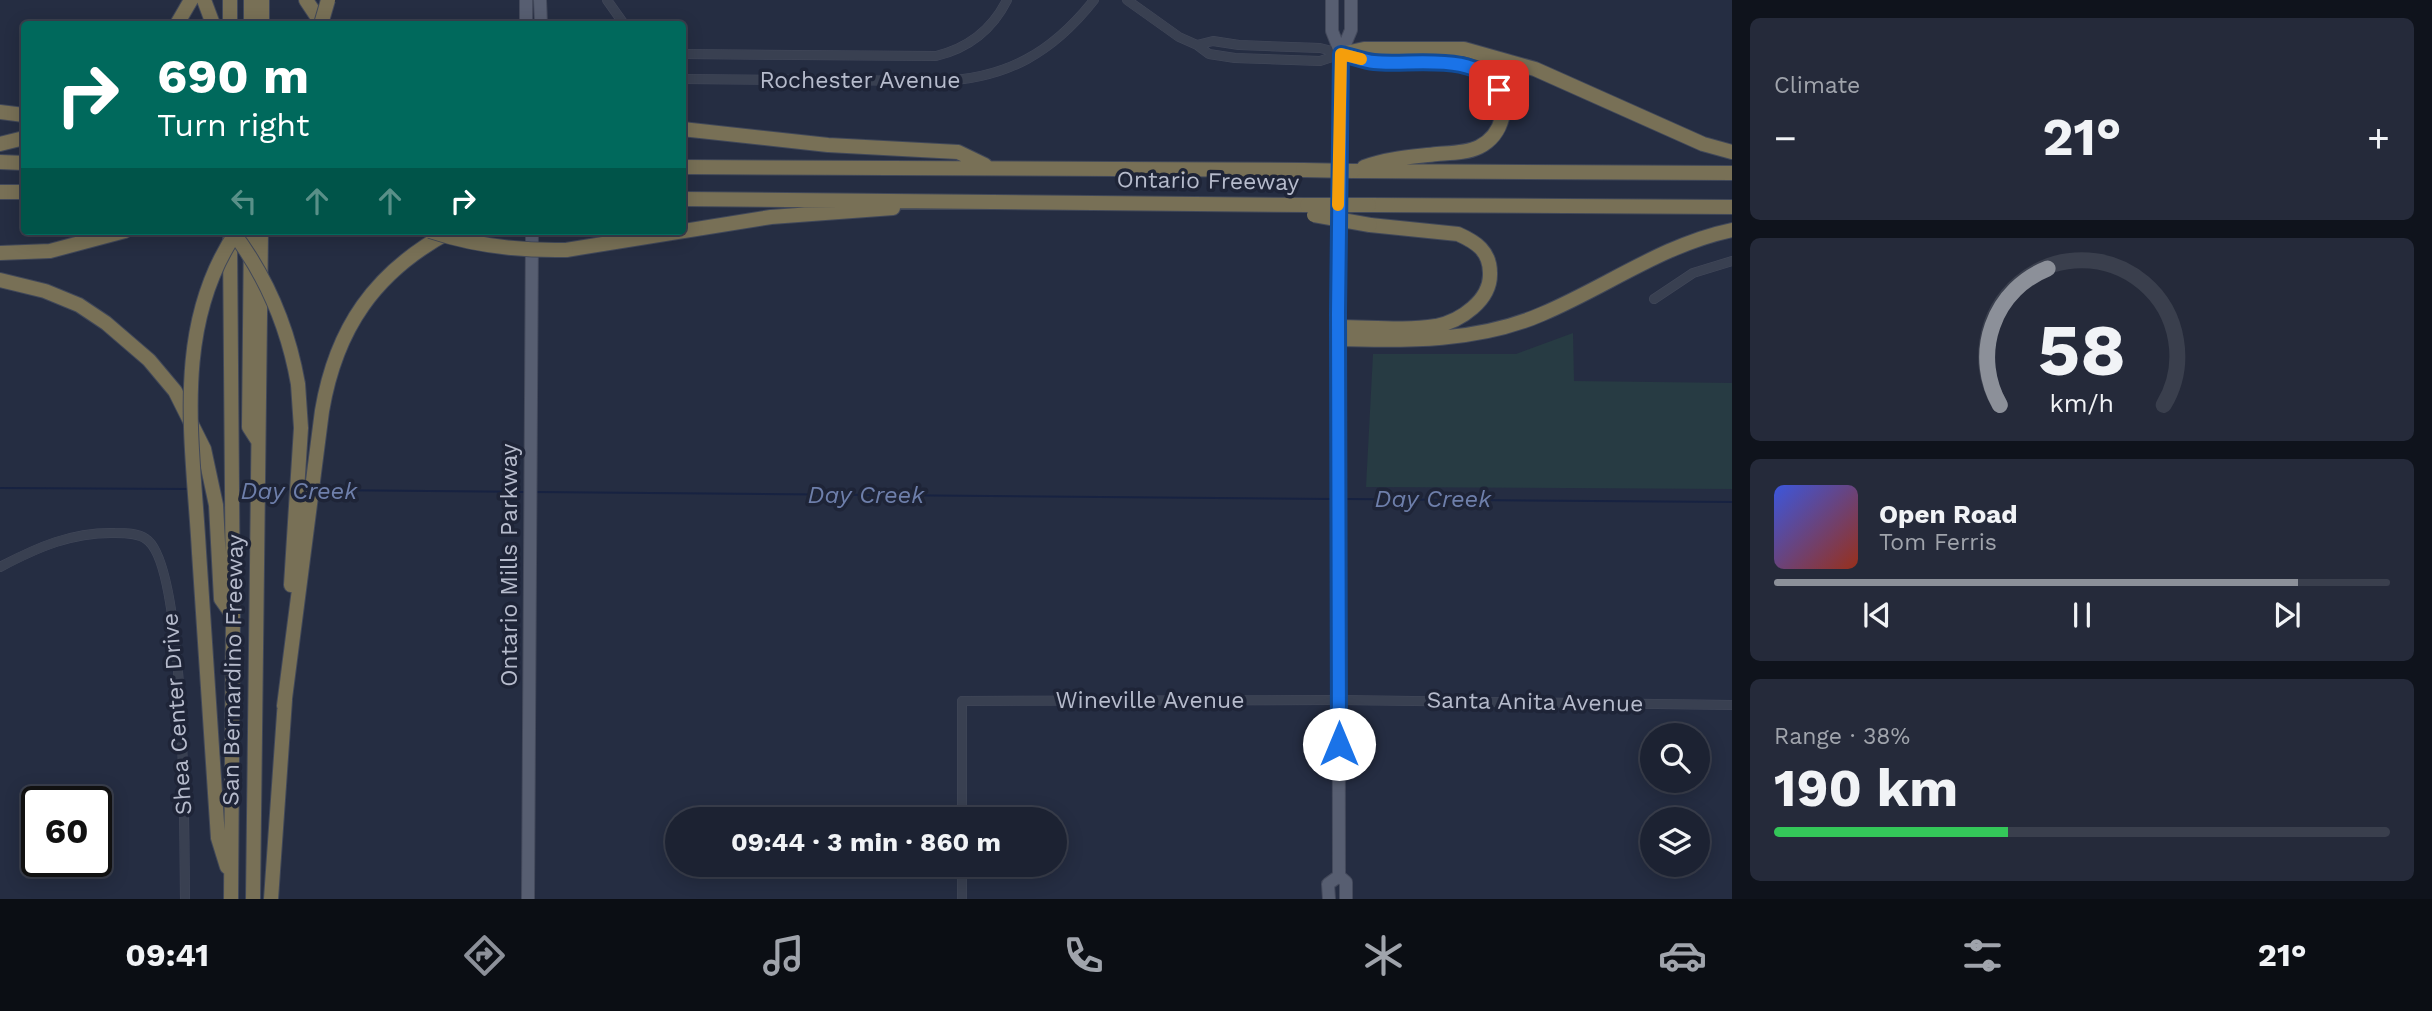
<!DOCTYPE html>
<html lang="en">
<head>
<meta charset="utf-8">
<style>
	:root { --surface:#1c2232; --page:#252a3a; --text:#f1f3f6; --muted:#a0a4ac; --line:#3a3f4d; --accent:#8c9099 }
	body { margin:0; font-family:"Work Sans",sans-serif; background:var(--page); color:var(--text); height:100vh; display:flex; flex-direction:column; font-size:26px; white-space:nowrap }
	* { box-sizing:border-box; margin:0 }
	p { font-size:23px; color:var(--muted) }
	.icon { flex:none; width:38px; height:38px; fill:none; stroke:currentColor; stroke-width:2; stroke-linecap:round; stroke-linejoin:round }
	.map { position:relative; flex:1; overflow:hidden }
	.drawer { display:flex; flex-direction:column; gap:18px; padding:18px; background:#0f131c; width:700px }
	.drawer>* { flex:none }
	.banner { position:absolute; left:21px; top:21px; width:665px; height:214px; border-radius:7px; box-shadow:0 4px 18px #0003,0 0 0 2px var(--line); background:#00695c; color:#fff; overflow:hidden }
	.buttons { position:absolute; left:1640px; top:723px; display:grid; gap:14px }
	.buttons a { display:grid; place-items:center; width:70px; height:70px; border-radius:50%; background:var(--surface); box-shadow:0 4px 18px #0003,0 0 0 2px var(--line); font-size:35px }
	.speed { position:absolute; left:21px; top:786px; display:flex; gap:14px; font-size:35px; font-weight:700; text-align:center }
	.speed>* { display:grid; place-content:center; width:91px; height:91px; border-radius:50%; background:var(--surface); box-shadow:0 4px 18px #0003,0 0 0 2px var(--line); line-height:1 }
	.speed .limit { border:4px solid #111; border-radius:10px; background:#fff; color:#111 }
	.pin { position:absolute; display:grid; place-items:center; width:60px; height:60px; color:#fff; margin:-30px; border-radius:14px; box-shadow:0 4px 10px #0006 }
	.me { position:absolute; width:77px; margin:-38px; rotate:0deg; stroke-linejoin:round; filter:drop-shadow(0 0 5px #0008) }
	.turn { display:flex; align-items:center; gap:24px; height:147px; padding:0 21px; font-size:32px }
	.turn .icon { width:91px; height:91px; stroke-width:2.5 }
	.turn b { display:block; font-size:49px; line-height:60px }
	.lanes { display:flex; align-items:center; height:66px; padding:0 21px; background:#0003; justify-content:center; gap:35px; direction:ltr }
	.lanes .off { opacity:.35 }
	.big { font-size:52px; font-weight:700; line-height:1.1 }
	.drawer .tile { flex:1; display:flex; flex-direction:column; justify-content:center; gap:10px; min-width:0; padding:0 24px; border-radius:10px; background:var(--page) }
	.drawer .dial { align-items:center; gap:0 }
	.dial svg { height:182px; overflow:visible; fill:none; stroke:var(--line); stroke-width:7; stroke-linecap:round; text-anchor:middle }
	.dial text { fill:var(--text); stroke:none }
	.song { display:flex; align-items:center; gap:21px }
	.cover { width:84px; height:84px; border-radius:10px; background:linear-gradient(135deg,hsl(230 70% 55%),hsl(10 70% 35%)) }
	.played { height:7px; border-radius:4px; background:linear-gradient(90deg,var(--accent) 85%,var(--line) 85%) }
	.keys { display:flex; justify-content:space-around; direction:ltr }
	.heat { display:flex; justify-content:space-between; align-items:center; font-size:38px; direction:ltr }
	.charge { height:10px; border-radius:5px; background:linear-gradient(90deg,#34c759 38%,var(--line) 0) }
	.trip { position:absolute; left:665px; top:807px; width:402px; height:70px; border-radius:35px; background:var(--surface); box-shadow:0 4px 18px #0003,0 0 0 2px var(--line); font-weight:700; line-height:70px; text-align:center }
	.menu { display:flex; height:112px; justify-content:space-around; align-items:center; background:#0b0e14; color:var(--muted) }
	.menu .icon { width:49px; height:49px }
	.menu .selected { color:var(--accent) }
	.menu b { font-size:32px; color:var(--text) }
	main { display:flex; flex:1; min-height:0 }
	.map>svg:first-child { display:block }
</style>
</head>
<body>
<main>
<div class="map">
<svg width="1732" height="899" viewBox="0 0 1732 899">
	<rect width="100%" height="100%" fill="#252d42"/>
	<path fill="#273b43" d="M1573,333L1574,381L1732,383V489L1366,487L1373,354H1516Z"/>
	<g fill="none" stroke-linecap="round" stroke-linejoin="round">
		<path stroke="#172241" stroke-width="2" d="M0,488L188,489
			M239,489H251
			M263,489H293
			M319,490L523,492
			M536,492L1332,499
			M1345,499L1732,502"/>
		<g stroke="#43495b" stroke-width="10">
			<path id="minor" d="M607,0L624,24
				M1127,0L1179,37L1197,45L1209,54L1235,58L1320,61L1341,54
				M1197,45L1213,41L1239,45L1320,48L1340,53
				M682,54L936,56C969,48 992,30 1007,0
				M682,79L939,81C1007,79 1053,52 1094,0
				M1654,299L1693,273L1732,261
				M0,567C38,547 72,532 115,533C125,533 138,533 146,539C187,565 184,844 185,899
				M962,819V701L1339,700L1732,705
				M962,864V899"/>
		</g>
		<g stroke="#43495b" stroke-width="14">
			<path id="major" d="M526,0V24
				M540,0L541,24
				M1332,0V31L1341,54
				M528,899L532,231
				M1329,899L1328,884L1339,876
				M1346,899V882L1339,876L1338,327L1341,54L1351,30V0"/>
		</g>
		<g stroke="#414859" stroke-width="16">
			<path id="highway" d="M204,0L213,24
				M230,0V24
				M262,0V24
				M306,0L322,24
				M177,24L191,0
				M251,24V0
				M1341,54L1364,49H1464L1535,69L1703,144L1732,152
				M1346,55C1356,57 1366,61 1377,62C1411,63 1483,53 1500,92C1503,100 1504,110 1502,118C1499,130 1491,141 1479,147C1467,153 1451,153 1437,154C1412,157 1388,158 1364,167
				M0,112L24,115
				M682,129L828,145L958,152L985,165
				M0,144L24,138
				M0,162L24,163
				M682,167L1303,170
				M1353,171L1732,173
				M0,192H24
				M682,199L1307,205
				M1369,205L1732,207
				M251,231L249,427L258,441
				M230,239L233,616L231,899
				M566,250L771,217L893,208
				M0,253L50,251L125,231
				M0,280L45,291L79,305L106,323L149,360L175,391L204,449L216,505L221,599L233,616
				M1338,327C1370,327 1404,331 1436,326C1461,321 1491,300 1490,273C1490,251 1476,242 1458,234L1370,225
				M1338,339C1407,341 1478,342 1542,314C1606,287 1664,244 1732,230
				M199,552L218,838L227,867
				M291,585L301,428L298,384
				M284,706L322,411C336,328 375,272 449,232
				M253,899L261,231
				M271,899L285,700"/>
		</g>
		<use href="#minor" stroke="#394051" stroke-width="9"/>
		<use href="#major" stroke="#575e71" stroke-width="12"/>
		<use href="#highway" stroke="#787056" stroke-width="14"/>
		<g stroke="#414859" stroke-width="16" stroke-linecap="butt">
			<path id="highway-bridge" d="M321,24L328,0
				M1303,170L1353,171
				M1307,205H1369
				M1314,215L1370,225
				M232,231C267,277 288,327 298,384
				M430,231C475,246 519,251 566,250
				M199,552C193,442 171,327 237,231"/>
		</g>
		<use href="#highway-bridge" stroke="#787056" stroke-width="14"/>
	</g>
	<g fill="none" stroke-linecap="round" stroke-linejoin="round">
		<g stroke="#114b97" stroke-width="18">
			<path id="route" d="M1339,744L1338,314L1341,54C1352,56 1363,61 1374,62C1412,66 1476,50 1499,90"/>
		</g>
		<use href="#route" stroke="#1a73e8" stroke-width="12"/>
		<path stroke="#f59e0b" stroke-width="12" d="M1338,205L1341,54L1361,59"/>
	</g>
	<g text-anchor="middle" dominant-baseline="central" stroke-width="7" stroke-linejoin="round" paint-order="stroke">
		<g font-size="23" fill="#b6bbcc" stroke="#1e2437">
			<text x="860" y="80">Rochester Avenue</text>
			<text transform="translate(1208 181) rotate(1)">Ontario Freeway</text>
			<text transform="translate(509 565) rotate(-90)">Ontario Mills Parkway</text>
			<text transform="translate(233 670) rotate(-89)">San Bernardino Freeway</text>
			<text x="1150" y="700">Wineville Avenue</text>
			<text transform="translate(1535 702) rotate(1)">Santa Anita Avenue</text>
			<text transform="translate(177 714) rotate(-94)">Shea Center Drive</text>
		</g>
		<g font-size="24" font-style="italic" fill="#6e7fab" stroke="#1e2437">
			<text x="299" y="491">Day Creek</text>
			<text x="866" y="495">Day Creek</text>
			<text x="1433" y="499">Day Creek</text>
		</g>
	</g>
</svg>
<div class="buttons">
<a><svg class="icon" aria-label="search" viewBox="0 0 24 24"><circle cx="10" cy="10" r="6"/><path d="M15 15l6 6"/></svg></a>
<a><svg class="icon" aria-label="layers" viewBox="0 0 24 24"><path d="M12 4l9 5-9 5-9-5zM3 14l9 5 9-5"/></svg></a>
</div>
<div class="speed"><div class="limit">60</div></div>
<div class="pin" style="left:1499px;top:90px;background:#d93025"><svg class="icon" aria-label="arrive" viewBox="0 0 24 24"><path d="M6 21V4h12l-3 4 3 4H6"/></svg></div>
<svg class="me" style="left:1339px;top:744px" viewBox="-20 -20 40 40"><circle r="19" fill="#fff"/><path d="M0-13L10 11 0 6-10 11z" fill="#1a73e8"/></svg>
<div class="trip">09:44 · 3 min · 860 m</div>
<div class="banner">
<div class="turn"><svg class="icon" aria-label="right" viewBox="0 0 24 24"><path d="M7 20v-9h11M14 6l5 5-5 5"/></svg><div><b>690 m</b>Turn right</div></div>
<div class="lanes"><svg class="icon off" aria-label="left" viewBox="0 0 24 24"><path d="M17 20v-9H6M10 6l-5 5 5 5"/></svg><svg class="icon off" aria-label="ahead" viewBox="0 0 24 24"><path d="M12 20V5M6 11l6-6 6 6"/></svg><svg class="icon off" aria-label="ahead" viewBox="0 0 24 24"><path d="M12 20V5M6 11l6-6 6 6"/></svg><svg class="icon" aria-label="right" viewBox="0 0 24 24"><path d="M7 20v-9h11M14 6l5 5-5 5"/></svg></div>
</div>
</div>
<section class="drawer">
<div class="tile"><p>Climate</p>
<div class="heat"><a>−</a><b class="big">21°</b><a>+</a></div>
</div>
<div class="tile dial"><svg viewBox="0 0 100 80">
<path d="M14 69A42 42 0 1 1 86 69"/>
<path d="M14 69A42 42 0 0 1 35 9" stroke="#8c9099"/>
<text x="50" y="56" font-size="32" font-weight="700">58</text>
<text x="50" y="72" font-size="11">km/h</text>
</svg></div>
<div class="tile">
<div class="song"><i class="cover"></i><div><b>Open Road</b><p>Tom Ferris</p></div></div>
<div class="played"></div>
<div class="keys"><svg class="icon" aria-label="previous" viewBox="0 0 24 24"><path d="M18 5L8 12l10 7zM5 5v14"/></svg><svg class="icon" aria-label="pause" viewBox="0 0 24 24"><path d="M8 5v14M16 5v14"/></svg><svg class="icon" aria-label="next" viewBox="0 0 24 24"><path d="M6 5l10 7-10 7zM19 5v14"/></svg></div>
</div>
<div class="tile"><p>Range · 38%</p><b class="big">190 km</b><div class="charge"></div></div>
</section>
</main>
<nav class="menu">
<b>09:41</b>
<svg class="icon selected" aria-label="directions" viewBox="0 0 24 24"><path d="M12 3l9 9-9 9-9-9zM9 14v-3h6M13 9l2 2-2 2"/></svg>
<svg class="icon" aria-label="music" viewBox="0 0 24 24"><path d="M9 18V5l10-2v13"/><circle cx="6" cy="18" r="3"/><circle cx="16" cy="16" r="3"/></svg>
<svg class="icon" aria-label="phone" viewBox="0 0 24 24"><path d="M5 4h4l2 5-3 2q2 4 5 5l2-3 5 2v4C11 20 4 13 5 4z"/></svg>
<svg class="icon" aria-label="climate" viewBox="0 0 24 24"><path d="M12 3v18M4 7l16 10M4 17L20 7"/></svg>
<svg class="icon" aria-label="car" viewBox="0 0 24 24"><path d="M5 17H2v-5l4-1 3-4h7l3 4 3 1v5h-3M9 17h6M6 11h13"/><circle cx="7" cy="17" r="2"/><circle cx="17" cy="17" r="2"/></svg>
<svg class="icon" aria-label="filters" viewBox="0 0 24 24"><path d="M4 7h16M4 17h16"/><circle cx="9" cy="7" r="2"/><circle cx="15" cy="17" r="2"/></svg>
<b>21°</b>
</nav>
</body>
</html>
